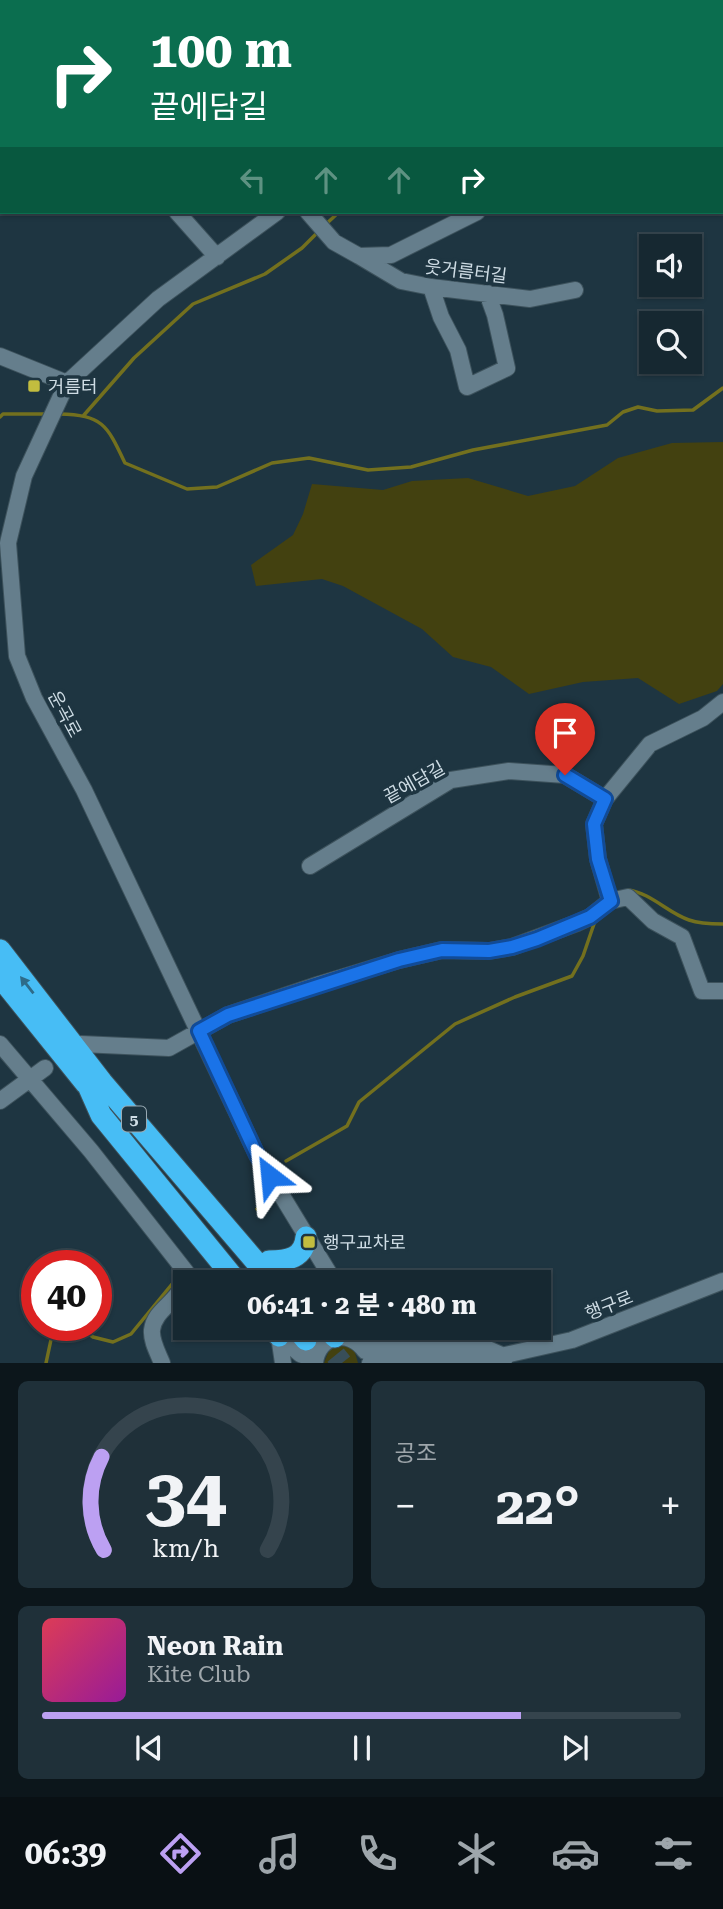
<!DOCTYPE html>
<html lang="ko">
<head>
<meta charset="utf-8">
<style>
	:root { --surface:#162831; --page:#1f3039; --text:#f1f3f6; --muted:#9ea6ab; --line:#35444d; --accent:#bca0f2 }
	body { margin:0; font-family:"Roboto Serif","Noto Sans KR",serif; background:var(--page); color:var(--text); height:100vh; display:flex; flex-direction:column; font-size:26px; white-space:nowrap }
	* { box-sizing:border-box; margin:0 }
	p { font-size:23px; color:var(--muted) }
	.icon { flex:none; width:38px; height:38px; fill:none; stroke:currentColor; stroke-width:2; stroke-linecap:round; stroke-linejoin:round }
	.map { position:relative; height:1363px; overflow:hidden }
	.sheet { display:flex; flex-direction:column; gap:18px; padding:18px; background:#0c161b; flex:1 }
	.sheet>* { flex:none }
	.banner { position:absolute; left:0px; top:0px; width:724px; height:214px; box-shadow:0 2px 5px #0004,0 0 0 2px var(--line); background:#0b6e4f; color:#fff; overflow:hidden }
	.fabs { position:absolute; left:639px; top:234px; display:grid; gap:14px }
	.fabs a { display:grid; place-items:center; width:63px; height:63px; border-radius:0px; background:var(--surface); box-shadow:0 2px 5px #0004,0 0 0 2px var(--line); font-size:35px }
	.speed { position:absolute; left:21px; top:1250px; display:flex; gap:14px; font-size:35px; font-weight:700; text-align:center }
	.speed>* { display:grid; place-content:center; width:91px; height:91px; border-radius:50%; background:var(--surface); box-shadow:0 2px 5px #0004,0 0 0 2px var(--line); line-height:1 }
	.speed .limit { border:10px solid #d22; background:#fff; color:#111 }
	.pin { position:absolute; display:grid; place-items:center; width:60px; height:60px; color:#fff; margin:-72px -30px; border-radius:50% 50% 50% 0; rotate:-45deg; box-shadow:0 0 7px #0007 }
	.pin .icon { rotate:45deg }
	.me { position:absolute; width:77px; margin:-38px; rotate:331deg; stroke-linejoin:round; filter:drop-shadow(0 0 5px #0008) }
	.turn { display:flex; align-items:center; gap:24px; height:147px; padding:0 35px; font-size:32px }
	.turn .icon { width:91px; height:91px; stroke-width:2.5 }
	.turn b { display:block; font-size:49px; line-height:60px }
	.lanes { display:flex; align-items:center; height:66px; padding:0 35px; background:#0003; justify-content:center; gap:35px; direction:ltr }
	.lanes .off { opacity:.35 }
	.big { font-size:52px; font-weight:700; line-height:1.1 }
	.sheet .card { flex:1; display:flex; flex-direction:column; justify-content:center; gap:10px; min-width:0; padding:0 24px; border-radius:10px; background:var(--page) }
	.sheet .dial { align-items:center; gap:0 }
	.dial svg { height:182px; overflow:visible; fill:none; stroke:var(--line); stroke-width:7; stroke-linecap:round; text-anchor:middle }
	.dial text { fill:var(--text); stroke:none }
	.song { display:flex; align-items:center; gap:21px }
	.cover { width:84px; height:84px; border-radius:10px; background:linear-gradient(135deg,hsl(350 70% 55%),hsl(300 70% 35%)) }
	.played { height:7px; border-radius:4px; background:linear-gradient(90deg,var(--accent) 75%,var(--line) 75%) }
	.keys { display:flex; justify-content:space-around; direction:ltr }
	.heat { display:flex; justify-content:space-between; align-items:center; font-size:38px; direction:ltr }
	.sheet .tiles { flex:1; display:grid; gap:18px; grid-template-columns:1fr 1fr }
	.card:last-child { grid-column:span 2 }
	.trip { position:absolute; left:173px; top:1270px; width:378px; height:70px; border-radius:0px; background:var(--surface); box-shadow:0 2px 5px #0004,0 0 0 2px var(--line); font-weight:700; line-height:70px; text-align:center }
	.tabs { display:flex; height:112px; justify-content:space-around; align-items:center; background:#091014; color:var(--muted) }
	.tabs .icon { width:49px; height:49px }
	.tabs .active { color:var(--accent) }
	.tabs b { font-size:32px; color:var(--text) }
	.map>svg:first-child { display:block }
</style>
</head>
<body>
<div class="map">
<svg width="723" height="1363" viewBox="0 0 723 1363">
	<rect width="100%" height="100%" fill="#1e3541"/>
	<path fill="#434110" d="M723,442V684L717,691L679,704L638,678L583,682L529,694L491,667L453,657L422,629L343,586L322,579L256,586L251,565L293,535L303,514L312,484L383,490L412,481L468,478L528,496L575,486L618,458L672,443Z
		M345,1345L354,1349L358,1363H324L330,1348Z"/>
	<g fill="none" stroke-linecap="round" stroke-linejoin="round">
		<path stroke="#73701e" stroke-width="3.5" d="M324,226L339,212
			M59,414C103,415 107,425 125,463L187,489L217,487L272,463L309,458L368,470L411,467L473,450L607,425L623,412L638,407L657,411L693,410L723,388
			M84,415L134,358L193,304L265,274L302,248L319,231
			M0,417L3,414H48
			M628,890C651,893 668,913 689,920C700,924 712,924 723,924
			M286,1161L347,1126L359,1102L455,1024L515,997L572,976L583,956L595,921
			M257,1209L271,1200
			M77,1325L93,1337L113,1342L131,1334L177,1278
			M46,1363L52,1335L59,1325"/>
		<path stroke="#384e59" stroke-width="21" stroke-dasharray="21 10" stroke-linecap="butt" d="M316,1331L342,1363"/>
		<g stroke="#3d525c" stroke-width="18">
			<path id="minor" d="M92,2L93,0
				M428,2L429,0
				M177,212L217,257
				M277,212L158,299L67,383L24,476L8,543L17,656L34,698L84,790L257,1155L335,1283
				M308,212L334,242L359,256L391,255L477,212
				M359,256L401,281L431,287L530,299L575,290
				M431,287L441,317L458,350L467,387L507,368L495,315L487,293
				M0,356L67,383
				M310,866L451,780L509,771L565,775L605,799
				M610,901L598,859L594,824L605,799L650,744L703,718L723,702
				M0,1044L91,1151L186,1272C184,1302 155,1306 152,1330C151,1341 158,1353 162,1363
				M81,1044L169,1048L228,1015L317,985L399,960L442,950L489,951L512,947L577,923L590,917L610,901L628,897L653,921L682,937L702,991H723
				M0,1101L45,1068
				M390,1328L425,1344
				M279,1336L300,1354L315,1360
				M279,1336L283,1363
				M360,1344L372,1347L488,1349L506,1357
				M315,1363C318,1335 349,1328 365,1351
				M370,1363L381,1358L490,1362L505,1355L572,1340L723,1281"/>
		</g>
		<g stroke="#3d525c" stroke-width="23">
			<path id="highway" d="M0,950L102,1082L274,1283
				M0,977L86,1084
				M89,1088L101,1115L238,1283
				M269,1261C288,1261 304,1258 306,1237
				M273,1328L279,1336
				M296,1328L306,1340
				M327,1328L335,1337"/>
		</g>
		<use href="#minor" stroke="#657e8c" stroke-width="16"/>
		<use href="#highway" stroke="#47bdf5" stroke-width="21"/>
	</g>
	<defs><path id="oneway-solid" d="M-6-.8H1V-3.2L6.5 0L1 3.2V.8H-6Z" transform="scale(1.75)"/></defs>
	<use fill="#2e6b89" href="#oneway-solid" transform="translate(27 985) rotate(-128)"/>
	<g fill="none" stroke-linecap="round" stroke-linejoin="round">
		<g stroke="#114b97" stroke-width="18">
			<path id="route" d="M270,1176L257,1155L199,1031L228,1015L399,960L442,950L489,951L512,947L537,939L590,917L611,901L598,859L594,824L605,799L565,775"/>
		</g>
		<use href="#route" stroke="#1a73e8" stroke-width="12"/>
	</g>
	<g fill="#c2bd3f" stroke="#1e3541" stroke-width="2.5">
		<rect x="27" y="379" width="14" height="14" rx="3.5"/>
		<rect x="302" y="1235" width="14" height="14" rx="3.5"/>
	</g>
	<g text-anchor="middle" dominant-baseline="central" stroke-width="7" stroke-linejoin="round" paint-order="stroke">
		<rect fill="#1e3541" stroke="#99aab3" stroke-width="2" x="122" y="1106.5" width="24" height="25" rx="5"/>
		<g font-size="16" font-weight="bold" fill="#cedce4">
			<text x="134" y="1119">5</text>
		</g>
		<g font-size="18" fill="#cedce4" stroke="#1e3541">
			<text transform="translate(466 271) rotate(7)">웃거름터길</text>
			<text transform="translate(65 714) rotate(62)">운곡로</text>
			<text transform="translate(414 782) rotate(-29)">끝에담길</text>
			<text transform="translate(609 1305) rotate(-22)">행구로</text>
		</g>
		<g font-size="18" fill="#cedce4" stroke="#1e3541" text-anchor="start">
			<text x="48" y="386">거름터</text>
			<text x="323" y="1242">행구교차로</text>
		</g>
	</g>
</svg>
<div class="fabs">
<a><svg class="icon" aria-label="sound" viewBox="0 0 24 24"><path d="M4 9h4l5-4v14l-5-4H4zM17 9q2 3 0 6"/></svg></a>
<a><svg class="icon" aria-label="search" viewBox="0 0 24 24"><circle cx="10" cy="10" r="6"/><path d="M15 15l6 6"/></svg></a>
</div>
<div class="speed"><div class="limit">40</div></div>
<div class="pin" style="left:565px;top:775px;background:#d93025"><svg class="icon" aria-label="arrive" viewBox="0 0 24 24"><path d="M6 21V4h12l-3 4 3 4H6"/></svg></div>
<svg class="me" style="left:270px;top:1176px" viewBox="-20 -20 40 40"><path d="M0-17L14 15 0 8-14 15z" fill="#1a73e8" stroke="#fff" stroke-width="4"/></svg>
<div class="trip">06:41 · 2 분 · 480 m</div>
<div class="banner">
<div class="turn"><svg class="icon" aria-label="right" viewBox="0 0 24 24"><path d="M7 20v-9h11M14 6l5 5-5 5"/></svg><div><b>100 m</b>끝에담길</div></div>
<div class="lanes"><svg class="icon off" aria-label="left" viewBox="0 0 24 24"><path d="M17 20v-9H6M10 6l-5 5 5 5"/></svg><svg class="icon off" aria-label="ahead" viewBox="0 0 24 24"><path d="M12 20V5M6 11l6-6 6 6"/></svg><svg class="icon off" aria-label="ahead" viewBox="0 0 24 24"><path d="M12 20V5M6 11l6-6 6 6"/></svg><svg class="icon" aria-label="right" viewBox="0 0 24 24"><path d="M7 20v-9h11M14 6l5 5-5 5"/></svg></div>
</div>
</div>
<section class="sheet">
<div class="tiles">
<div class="card dial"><svg viewBox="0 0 100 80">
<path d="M14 69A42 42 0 1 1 86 69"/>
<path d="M14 69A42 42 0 0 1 13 28" stroke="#bca0f2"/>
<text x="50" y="56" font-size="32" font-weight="700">34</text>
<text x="50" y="72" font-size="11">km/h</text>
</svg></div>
<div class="card"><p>공조</p>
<div class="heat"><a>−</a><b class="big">22°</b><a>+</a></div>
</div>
<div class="card">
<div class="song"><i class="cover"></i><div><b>Neon Rain</b><p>Kite Club</p></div></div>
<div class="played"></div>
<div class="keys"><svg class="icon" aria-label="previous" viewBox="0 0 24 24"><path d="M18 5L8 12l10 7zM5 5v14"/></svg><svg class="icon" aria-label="pause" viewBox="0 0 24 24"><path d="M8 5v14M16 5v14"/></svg><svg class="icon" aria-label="next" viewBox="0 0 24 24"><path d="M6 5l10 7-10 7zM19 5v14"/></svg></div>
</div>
</div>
</section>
<nav class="tabs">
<b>06:39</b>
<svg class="icon active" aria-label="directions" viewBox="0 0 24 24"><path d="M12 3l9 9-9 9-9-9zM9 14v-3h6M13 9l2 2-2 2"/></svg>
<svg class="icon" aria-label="music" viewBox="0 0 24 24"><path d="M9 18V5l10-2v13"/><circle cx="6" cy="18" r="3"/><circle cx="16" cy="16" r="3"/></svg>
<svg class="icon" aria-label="phone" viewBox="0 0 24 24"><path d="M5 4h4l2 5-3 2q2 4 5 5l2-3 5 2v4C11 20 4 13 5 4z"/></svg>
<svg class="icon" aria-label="climate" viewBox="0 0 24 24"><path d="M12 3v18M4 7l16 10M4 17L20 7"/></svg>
<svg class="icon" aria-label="car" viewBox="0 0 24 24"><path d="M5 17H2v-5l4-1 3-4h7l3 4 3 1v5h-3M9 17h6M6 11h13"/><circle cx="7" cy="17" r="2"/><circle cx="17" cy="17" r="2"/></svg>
<svg class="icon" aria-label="filters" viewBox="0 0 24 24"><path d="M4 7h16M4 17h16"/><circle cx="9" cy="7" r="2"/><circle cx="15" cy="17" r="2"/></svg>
</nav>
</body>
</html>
